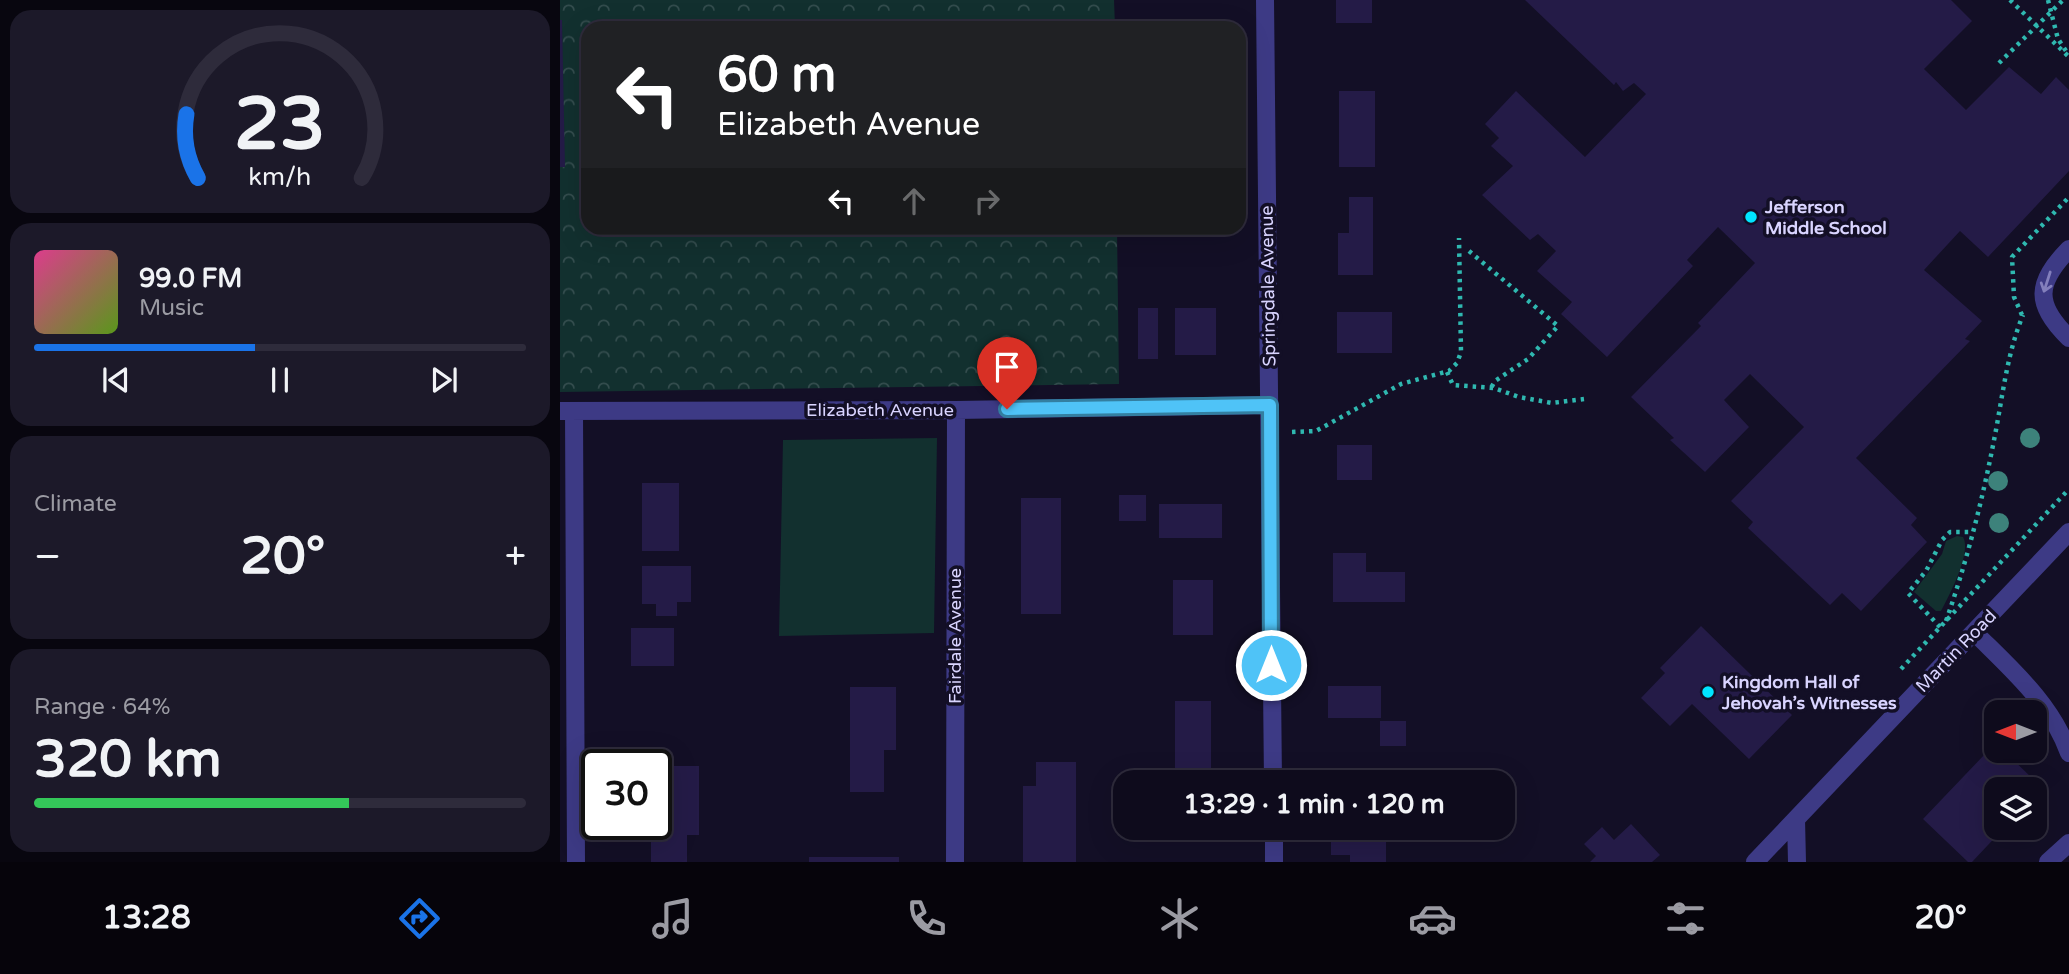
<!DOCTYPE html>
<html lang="en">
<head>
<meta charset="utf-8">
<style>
	:root { --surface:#0e0b1c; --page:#1c1929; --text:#f1f3f6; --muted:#9b9ba3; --line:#2e2b3b; --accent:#1a73e8 }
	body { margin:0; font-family:"Varela Round",sans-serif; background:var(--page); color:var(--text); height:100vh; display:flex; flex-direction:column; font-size:26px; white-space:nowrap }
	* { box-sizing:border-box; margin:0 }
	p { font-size:23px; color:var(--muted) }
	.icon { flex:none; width:38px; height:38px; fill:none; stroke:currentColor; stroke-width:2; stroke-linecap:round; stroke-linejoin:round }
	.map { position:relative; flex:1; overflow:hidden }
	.panel { display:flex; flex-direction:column; gap:10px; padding:10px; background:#08060f; width:560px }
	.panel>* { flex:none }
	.guide { position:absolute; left:21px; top:21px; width:665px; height:214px; border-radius:21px; box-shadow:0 7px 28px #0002,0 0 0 2px var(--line); background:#202124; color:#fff; overflow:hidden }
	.needle { width:46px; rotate:270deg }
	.tools { position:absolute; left:1424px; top:700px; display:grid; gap:14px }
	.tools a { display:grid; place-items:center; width:63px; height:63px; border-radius:14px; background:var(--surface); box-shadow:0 7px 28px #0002,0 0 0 2px var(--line); font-size:35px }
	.speed { position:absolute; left:21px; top:749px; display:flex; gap:14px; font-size:35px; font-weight:700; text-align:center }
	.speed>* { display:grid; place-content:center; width:91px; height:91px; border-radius:50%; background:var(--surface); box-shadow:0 7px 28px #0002,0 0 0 2px var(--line); line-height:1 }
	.speed .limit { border:4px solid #111; border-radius:10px; background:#fff; color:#111 }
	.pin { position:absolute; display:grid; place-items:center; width:60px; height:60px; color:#fff; margin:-72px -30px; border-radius:50% 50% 50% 0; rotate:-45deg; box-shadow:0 0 7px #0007 }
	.pin .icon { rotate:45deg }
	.me { position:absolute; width:77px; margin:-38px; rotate:0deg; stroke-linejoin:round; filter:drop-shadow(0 0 5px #0008) }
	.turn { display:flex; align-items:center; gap:24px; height:147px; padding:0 21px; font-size:32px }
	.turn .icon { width:91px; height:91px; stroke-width:2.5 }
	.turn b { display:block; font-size:49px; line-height:60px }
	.lanes { display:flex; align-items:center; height:66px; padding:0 21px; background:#0003; justify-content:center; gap:35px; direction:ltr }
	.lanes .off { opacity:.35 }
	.big { font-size:52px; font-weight:800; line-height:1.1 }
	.panel .tile { flex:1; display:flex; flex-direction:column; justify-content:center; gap:10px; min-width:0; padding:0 24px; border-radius:21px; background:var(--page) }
	.panel .dial { align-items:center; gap:0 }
	.dial svg { height:182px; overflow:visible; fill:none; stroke:var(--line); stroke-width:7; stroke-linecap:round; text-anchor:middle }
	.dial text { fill:var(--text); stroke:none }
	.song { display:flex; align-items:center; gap:21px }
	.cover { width:84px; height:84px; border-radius:10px; background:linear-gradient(135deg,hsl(330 70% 55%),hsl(90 70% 35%)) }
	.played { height:7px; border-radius:4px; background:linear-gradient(90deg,var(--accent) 45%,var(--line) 45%) }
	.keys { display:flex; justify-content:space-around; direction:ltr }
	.heat { display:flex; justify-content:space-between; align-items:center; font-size:38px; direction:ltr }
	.charge { height:10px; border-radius:5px; background:linear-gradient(90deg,#34c759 64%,var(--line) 0) }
	.trip { position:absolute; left:553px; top:770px; width:402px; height:70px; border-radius:21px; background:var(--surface); box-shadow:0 7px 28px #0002,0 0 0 2px var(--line); font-weight:800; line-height:70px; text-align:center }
	.tab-bar { display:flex; height:112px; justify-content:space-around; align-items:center; background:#06040b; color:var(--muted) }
	.tab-bar .icon { width:49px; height:49px }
	.tab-bar .active { color:var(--accent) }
	.tab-bar b { font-size:32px; color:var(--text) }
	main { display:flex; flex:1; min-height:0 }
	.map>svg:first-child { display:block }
</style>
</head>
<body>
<main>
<section class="panel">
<div class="tile dial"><svg viewBox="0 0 100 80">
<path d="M14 69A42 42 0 1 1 86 69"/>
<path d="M14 69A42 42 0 0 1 9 41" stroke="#1a73e8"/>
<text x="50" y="56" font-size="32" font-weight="700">23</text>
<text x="50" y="72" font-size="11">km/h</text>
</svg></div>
<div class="tile">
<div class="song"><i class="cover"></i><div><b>99.0 FM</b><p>Music</p></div></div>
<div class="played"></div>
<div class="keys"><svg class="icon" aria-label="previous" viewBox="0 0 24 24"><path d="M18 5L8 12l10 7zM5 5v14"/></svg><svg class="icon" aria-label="pause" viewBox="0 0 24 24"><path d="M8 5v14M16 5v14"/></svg><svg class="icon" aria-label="next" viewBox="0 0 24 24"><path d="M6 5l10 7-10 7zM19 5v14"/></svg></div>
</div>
<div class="tile"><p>Climate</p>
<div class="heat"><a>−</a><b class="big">20°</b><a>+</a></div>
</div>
<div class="tile"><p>Range · 64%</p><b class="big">320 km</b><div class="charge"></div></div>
</section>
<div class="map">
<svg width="1509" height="862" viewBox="0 0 1509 862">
	<defs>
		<pattern id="forest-crowns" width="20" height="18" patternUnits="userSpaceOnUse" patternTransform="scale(1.75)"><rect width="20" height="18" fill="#12302f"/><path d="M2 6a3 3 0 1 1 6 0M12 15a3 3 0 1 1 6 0" fill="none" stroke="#344d4e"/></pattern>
	</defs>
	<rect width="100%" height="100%" fill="#130f26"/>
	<path fill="#12302f" d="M377,438L374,633L219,636L223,440Z
		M1397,536L1403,537C1412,552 1389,596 1381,611H1376L1354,592L1382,554L1386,541Z"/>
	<path fill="url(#forest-crowns)" d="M0,0H554L555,28H28V228H557L559,384L0,392Z"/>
	<path fill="#241b47" d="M776,0H812V23H776Z
		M965,0H1391L1412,21L1364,69L1406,110L1449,67L1481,94L1496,77L1509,90V171L1428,257L1400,231L1364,270L1422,321L1405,339L1410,341L1296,458L1357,518L1351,525L1367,542L1301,611L1282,593L1270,605L1188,528L1193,522L1171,501L1244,427L1190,374L1164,400L1189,427L1145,472L1110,440L1114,438L1071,397L1141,326L1138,323L1195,263L1158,227L1127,260L1133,266L1047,357L1001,314L1012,302L977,271L996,251L978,234L970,240L922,195L953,166L931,146L939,138L925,124L956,91L1025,157L1086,94L1074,83L1063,91L1056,82L1054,85Z
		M0,20H2L5,167H0Z
		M779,91H815V167H779Z
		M789,197H813V275H778V233H789Z
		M578,308H598V359H578Z
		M615,308H656V355H615Z
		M777,312H832V353H777Z
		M777,445H812V480H777Z
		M82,483H119V551H82Z
		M559,495H586V521H559Z
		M461,498H501V614H461Z
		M599,504H662V538H599Z
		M773,553H806V572H845V602H773Z
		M82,566H131V602H117V616H96V604H82Z
		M613,580H653V635H613Z
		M1141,626L1232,715L1189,759L1132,704L1110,726L1081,698L1105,673L1100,668Z
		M71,628H114V666H71Z
		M768,686H821V718H768Z
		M290,687H336V750H324V792H290Z
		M615,701H651V782H615Z
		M820,721H846V746H820Z
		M1446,753L1472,778L1464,786L1468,789H1437V828H1444L1412,862H1408L1363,819L1425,754L1436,764Z
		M476,762H516V862H463V786H476Z
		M96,766H139V835H127V862H91V824H96Z
		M1071,824L1100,855L1092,862H1030L1036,856L1024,844L1042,827L1054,840Z
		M771,828H826V862H790V855H771Z
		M249,857H339V862H249Z"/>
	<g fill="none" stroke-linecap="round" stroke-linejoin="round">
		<path stroke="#2fb8b0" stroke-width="4.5" stroke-dasharray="3.5 5" stroke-linecap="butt" d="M1450,0L1509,57
			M1488,0L1498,39L1506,51
			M1439,63L1503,0
			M909,251L998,326L968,359L935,381L931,388
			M1462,315L1454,297L1452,257L1509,197
			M887,372L893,385L934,388L959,397L992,403L1024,399
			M732,432L756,431L841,384L889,371L897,363L901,352L899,238
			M1386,621C1407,561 1423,498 1435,435C1443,394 1447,354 1463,315
			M1380,627L1348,593L1366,571L1382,540L1390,532H1412
			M1341,669L1509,489"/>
		<path stroke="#3d3a85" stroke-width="18" d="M705,0L713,782
			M1509,249C1476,283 1474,304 1509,338
			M0,411L396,410L710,405
			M14,411L16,862
			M1414,632C1451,669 1491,703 1509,753
			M1236,819L1237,862
			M714,828V862
			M395,862L396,410
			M1195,862L1509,532
			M1488,862L1509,843"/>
	</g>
	<g fill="#3d827b">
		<circle cx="1470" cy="438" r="10"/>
		<circle cx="1438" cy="481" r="10"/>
		<circle cx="1439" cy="523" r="10"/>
	</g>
	<defs><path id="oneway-shaft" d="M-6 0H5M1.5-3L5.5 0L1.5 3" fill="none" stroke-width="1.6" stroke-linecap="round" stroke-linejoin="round" transform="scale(1.75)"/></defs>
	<use stroke="#837fbc" href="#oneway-shaft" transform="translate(1487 282) rotate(108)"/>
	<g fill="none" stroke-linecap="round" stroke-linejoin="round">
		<g stroke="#337fa1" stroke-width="18">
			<path id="route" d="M447,409L710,405L711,665"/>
		</g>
		<use href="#route" stroke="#4fc3f7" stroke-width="12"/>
	</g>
	<g fill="#00e5ff" stroke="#130f26" stroke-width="2.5">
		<circle cx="1191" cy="217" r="7"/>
		<circle cx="1148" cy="692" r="7"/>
	</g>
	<g text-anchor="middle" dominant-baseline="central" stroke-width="7" stroke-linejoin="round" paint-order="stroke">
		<g font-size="18" font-weight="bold" fill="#d9d4ff" stroke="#130f26" text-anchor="start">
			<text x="1205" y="207">Jefferson<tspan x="1205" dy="21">Middle School</tspan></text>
			<text x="1162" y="682">Kingdom Hall of<tspan x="1162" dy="21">Jehovah’s Witnesses</tspan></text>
		</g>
		<g font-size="18" fill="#d9d4ff" stroke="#130f26">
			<text transform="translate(708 286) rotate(-91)">Springdale Avenue</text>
			<text x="320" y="410">Elizabeth Avenue</text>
			<text transform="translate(395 636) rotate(-90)">Fairdale Avenue</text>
			<text transform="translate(1396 651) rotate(-46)">Martin Road</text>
		</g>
	</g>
</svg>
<div class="tools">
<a><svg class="needle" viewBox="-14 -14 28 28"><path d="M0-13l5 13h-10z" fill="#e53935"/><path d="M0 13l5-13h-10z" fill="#9b9ba3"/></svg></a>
<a><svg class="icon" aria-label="layers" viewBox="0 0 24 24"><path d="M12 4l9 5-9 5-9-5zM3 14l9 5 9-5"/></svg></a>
</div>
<div class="speed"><div class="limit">30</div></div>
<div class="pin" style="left:447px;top:409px;background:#d93025"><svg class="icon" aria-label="arrive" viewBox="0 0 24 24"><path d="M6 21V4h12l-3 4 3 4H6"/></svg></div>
<svg class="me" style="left:711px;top:665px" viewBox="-20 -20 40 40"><circle r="17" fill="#4fc3f7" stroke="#fff" stroke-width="3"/><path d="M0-11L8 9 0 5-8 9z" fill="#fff"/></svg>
<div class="trip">13:29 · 1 min · 120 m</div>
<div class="guide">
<div class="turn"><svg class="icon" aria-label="left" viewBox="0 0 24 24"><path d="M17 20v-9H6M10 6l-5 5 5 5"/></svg><div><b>60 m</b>Elizabeth Avenue</div></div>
<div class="lanes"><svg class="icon" aria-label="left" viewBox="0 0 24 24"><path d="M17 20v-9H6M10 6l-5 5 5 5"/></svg><svg class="icon off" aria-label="ahead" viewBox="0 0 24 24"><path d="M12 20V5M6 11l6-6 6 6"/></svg><svg class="icon off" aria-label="right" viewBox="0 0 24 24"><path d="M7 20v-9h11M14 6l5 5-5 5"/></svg></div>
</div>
</div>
</main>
<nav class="tab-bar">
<b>13:28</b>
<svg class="icon active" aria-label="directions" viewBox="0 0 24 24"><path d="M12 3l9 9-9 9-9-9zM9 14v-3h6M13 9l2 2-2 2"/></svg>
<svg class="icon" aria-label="music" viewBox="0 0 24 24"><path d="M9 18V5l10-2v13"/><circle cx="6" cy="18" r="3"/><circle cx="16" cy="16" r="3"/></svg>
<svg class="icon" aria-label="phone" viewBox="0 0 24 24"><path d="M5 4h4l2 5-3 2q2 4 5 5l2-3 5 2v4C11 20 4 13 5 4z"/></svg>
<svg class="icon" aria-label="climate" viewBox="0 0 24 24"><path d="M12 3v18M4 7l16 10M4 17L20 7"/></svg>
<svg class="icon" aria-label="car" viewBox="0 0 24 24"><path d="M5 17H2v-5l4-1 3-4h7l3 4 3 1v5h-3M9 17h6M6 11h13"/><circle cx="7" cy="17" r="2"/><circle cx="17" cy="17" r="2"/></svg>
<svg class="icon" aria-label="filters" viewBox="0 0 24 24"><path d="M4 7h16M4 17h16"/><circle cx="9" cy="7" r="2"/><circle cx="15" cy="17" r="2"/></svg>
<b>20°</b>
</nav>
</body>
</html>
